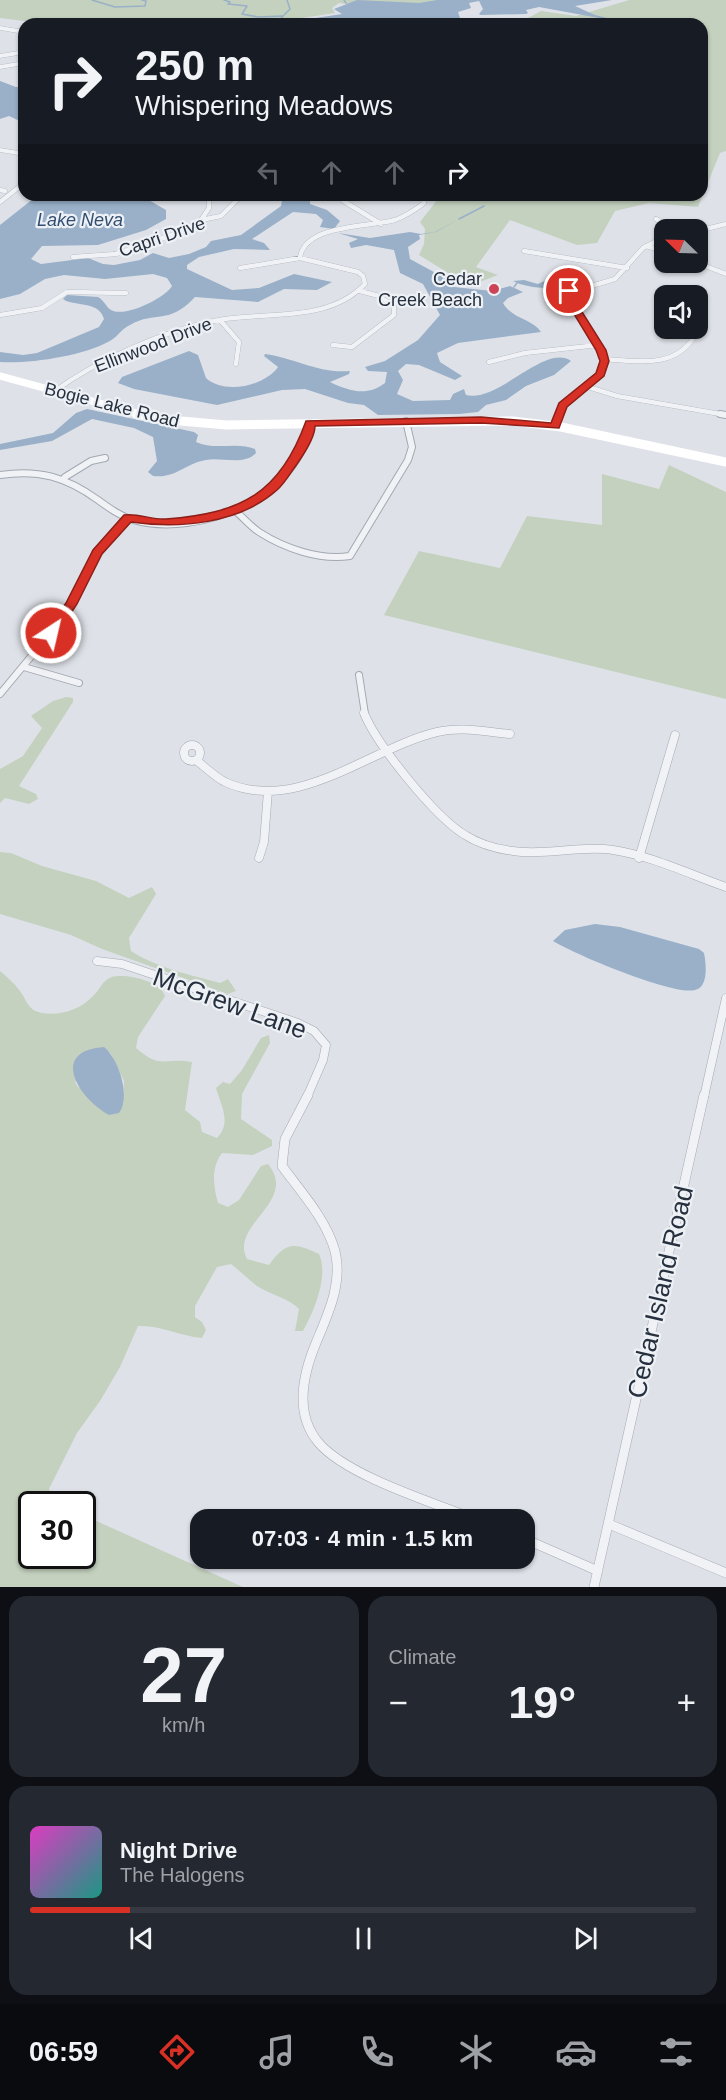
<!DOCTYPE html>
<html lang="en">
<head>
<meta charset="utf-8">
<style>
	:root { --surface:#171b24; --page:#242831; --text:#f1f3f6; --muted:#9ea1a6; --line:#363941; --accent:#d93025 }
	body { margin:0; font-family:Helvetica,sans-serif; background:var(--page); color:var(--text); height:100vh; display:flex; flex-direction:column; font-size:22px; white-space:nowrap }
	* { box-sizing:border-box; margin:0 }
	p { font-size:20px; color:var(--muted) }
	.icon { flex:none; width:33px; height:33px; fill:none; stroke:currentColor; stroke-width:2; stroke-linecap:round; stroke-linejoin:round }
	.map { position:relative; height:1587px; overflow:hidden }
	.details { display:flex; flex-direction:column; gap:9px; padding:9px; background:#0d0f14; flex:1 }
	.details>* { flex:none }
	.top-card { position:absolute; left:18px; top:18px; width:690px; height:183px; border-radius:18px; box-shadow:0 2px 4px #0004; background:#171b24; color:var(--text); overflow:hidden }
	.needle { width:39px; rotate:293deg }
	.buttons { position:absolute; left:654px; top:219px; display:grid; gap:12px }
	.buttons a { display:grid; place-items:center; width:54px; height:54px; border-radius:12px; background:var(--surface); box-shadow:0 2px 4px #0004; font-size:30px }
	.speed { position:absolute; left:18px; top:1491px; display:flex; gap:12px; font-size:30px; font-weight:700; text-align:center }
	.speed>* { display:grid; place-content:center; width:78px; height:78px; border-radius:50%; background:var(--surface); box-shadow:0 2px 4px #0004; line-height:1 }
	.speed .limit { border:3px solid #111; border-radius:9px; background:#fff; color:#111 }
	.pin { position:absolute; display:grid; place-items:center; width:51px; height:51px; color:#fff; margin:-26px; border:3px solid #fff; border-radius:50%; box-shadow:0 2px 6px #0007 }
	.me { position:absolute; width:66px; margin:-33px; rotate:35deg; stroke-linejoin:round; filter:drop-shadow(0 0 4px #0008) }
	.turn { display:flex; align-items:center; gap:21px; height:126px; padding:0 18px; font-size:27px }
	.turn .icon { width:78px; height:78px; stroke-width:2.5 }
	.turn b { display:block; font-size:42px; line-height:51px }
	.lanes { display:flex; align-items:center; height:57px; padding:0 18px; background:#0003; justify-content:center; gap:30px; direction:ltr }
	.lanes .off { opacity:.35 }
	.big { font-size:45px; font-weight:800; line-height:1.1 }
	.details .card { flex:1; display:flex; flex-direction:column; justify-content:center; gap:9px; min-width:0; padding:0 21px; border-radius:18px; background:var(--page) }
	.details .dial { align-items:center; gap:0 }
	.dial b { font-size:78px; line-height:1 }
	.song { display:flex; align-items:center; gap:18px }
	.cover { width:72px; height:72px; border-radius:9px; background:linear-gradient(135deg,hsl(310 70% 55%),hsl(170 70% 35%)) }
	.played { height:6px; border-radius:3px; background:linear-gradient(90deg,var(--accent) 15%,var(--line) 15%) }
	.keys { display:flex; justify-content:space-around; direction:ltr }
	.heat { display:flex; justify-content:space-between; align-items:center; font-size:33px; direction:ltr }
	.details .tiles { flex:1; display:grid; gap:9px; grid-template-columns:1fr 1fr }
	.card:last-child { grid-column:span 2 }
	.trip { position:absolute; left:190px; top:1509px; width:345px; height:60px; border-radius:18px; background:var(--surface); box-shadow:0 2px 4px #0004; font-weight:800; line-height:60px; text-align:center }
	.menu { display:flex; height:96px; justify-content:space-around; align-items:center; background:#090b0e; color:var(--muted) }
	.menu .icon { width:42px; height:42px }
	.menu .selected { color:var(--accent) }
	.menu b { font-size:27px; color:var(--text) }
	.map>svg:first-child { display:block }
</style>
</head>
<body>
<div class="map">
<svg width="726" height="1587" viewBox="0 0 726 1587">
	<rect width="100%" height="100%" fill="#dee2e8"/>
	<path fill="#c4d1bf" fill-rule="evenodd" d="M0,0H469L452,18L339,3L332,8L335,13L275,22L244,24H48L0,18Z
		M629,0H726V151L720,153L698,207L649,203L615,211L597,243L577,245L510,220L476,267L498,275L477,283L453,276L419,255L424,244L425,229L420,222L441,195H702V24H518L489,19L528,18L541,11L576,16Z
		M669,465L726,492V699L384,615L419,551L500,568L527,516L602,525V474L659,489Z
		M66,697L73,698V702L19,786L36,794L38,799L29,804L5,798L0,803V769L23,756L42,728L31,716L53,701Z
		M0,852L11,853L42,866L96,881L129,898L152,887L156,894L129,938L131,951C157,968 191,975 220,983L228,979L236,991L228,994L102,949L71,935L0,914Z
		M0,971C7,977 14,983 20,991C27,1000 27,1010 42,1013C60,1016 80,1010 93,996C100,990 102,980 112,977C126,973 161,981 165,996L138,1037L136,1048C161,1070 165,1057 192,1062L185,1110L200,1122L202,1132L217,1138C232,1123 221,1106 216,1088L223,1082L230,1084L242,1070L261,1038L269,1035L270,1043L242,1094L241,1119L272,1140V1146L253,1155L222,1153C211,1168 213,1185 218,1203L228,1207L239,1200L261,1166L268,1164C299,1202 229,1224 247,1259L269,1265C286,1242 293,1242 319,1254C329,1276 314,1311 303,1331H295L299,1309C289,1298 270,1295 257,1286C248,1279 240,1271 231,1264L217,1267L195,1306V1317L202,1322L206,1330L202,1338C180,1336 160,1325 138,1326L120,1367L100,1401L77,1433L49,1489L52,1499L61,1504H32V1556H82L83,1515L243,1587H0ZM110,1052L124,1081L123,1104L78,1087L75,1082Z"/>
	<path fill="#99b0c8" d="M357,0L419,3L437,0H612L575,6L595,15L632,24L539,7L526,10L528,13L526,14L481,15L479,14L483,9L479,1L469,3L471,8L458,12L460,18L499,24L467,21L462,24H276L342,14L334,9Z
		M0,81L16,87H24V123L9,116L0,119Z
		M38,195H140L166,210V219L146,230L98,245L42,246L31,259L41,264L88,258L103,264L114,265L140,260L153,253L169,258L189,254L206,247L211,241L241,235L281,206L283,195H310V204L327,210L340,221L334,229L320,227L323,220L316,214L293,212L252,239L264,243L270,250L234,249L199,257L187,265V269L232,290L259,288L294,274L332,282L317,290L284,289L258,302L195,297C168,326 156,310 130,325C121,329 117,338 108,342C82,356 30,364 0,362V352L23,355L37,353L99,327L104,319C99,302 80,306 66,301L63,299L67,295L98,297C104,300 106,307 111,310C125,318 165,298 172,286L167,278L153,274L105,279L64,275L45,279L20,294L0,299V225Z
		M459,219L436,232L419,235L420,239L408,247L410,259L443,277L454,287L492,291L510,286L523,292L508,298L503,303C512,319 533,319 541,332L458,343L437,353L440,362L462,376L455,380L419,365L406,364L398,371L403,380L397,394L413,401L450,400L453,394L464,389L466,395C498,403 545,343 571,361L554,375L526,386L506,400L486,405L478,412L459,414L378,415L364,405L348,403L305,389L282,390L217,405L134,389L118,383L122,377L189,351L198,355L206,378C224,395 265,386 278,367L264,356L265,354C295,358 319,374 350,371L349,374L330,382C349,391 367,397 385,383L387,372L368,371L365,367L385,361L418,340L440,315L423,284L400,273L394,250L366,245L351,248L349,243L358,239L338,233L370,238L410,232L421,234L435,232Z
		M567,270L570,272L571,279L576,282C562,291 527,289 513,281L524,280L538,284Z
		M87,409L194,432L198,435L196,442C215,451 237,441 255,449L256,453C244,466 221,457 206,460C186,463 175,479 153,476L148,472L157,461L153,437L134,428L92,419L52,441L0,450V444L53,433L76,413Z
		M595,924L620,927L699,949L704,953C706,963 709,987 695,990C673,996 574,954 553,941L565,930Z
		M104,1047C119,1059 131,1097 119,1113L109,1115C78,1098 49,1051 104,1047Z"/>
	<g fill="none" stroke-linecap="round" stroke-linejoin="round">
		<path stroke="#99b0c8" stroke-width="1.5" d="M92,0L115,7L145,6L146,1L142,0
			M224,0L230,2L228,4L247,6L242,14L258,17L283,16
			M344,0L346,3
			M284,15L290,9L287,0
			M283,16L281,19L285,23
			M459,219L484,206
			M514,287L517,283"/>
		<g stroke="#a3a9b2" stroke-width="4.5">
			<path id="minor-far4" d="M0,28L24,32
				M0,56L24,52
				M0,67L24,63
				M0,150L24,154"/>
		</g>
		<g stroke="#a3a9b2" stroke-width="5">
			<path id="minor-far3" d="M0,190L5,191
				M342,200L381,224
				M0,202L24,183
				M656,219L674,230
				M201,220L209,208V195
				M698,231L726,224
				M646,246L664,251
				M524,251L627,268
				M73,257L116,254L178,233L201,220L221,216L242,195
				M300,258C304,224 370,227 395,220C406,216 415,210 424,203L423,195
				M695,262L726,274
				M0,315L42,308L67,292L126,293
				M220,320L239,342L236,364
				M333,345L352,347L394,315V306L379,296L360,291
				M604,359C637,361 674,369 694,337
				M489,362L525,353L598,345
				M585,386L617,396L726,415
				M55,391C97,360 162,332 213,321C262,310 326,325 365,284L363,276L358,272L300,258L240,268
				M559,415C568,391 596,387 604,361L568,293L615,279L643,248L664,237"/>
		</g>
		<g stroke="#a3a9b2" stroke-width="8">
			<path id="minor-far2" d="M720,414L726,415
				M555,426L560,414
				M0,475C39,469 66,477 98,500C109,508 120,516 133,520C198,539 301,496 310,423
				M65,477L91,461L105,458
				M234,510C243,517 250,526 259,532C284,548 320,561 350,556L408,460L412,447L406,421
				M24,667L79,683
				M359,675L365,714
				M0,694L63,618L97,553L128,518"/>
		</g>
		<g stroke="#a3a9b2" stroke-width="9">
			<path id="minor-far1" d="M364,713C377,745 435,817 465,835C479,844 497,849 513,851C546,856 580,845 613,850C652,856 689,874 726,887
				M184 753a8 8 0 1 1 16 0a8 8 0 1 1-16 0Z
				M196,760C205,767 215,777 225,782C297,815 370,748 437,732C461,726 486,732 510,734
				M259,858L264,842L268,791
				M639,858L675,735
				M97,961L122,964L298,1023L314,1031L326,1045L323,1060L307,1097
				M704,1097L726,998"/>
		</g>
		<g stroke="#a3a9b2" stroke-width="10">
			<path id="minor" d="M308,1095L285,1139L282,1166C301,1192 326,1219 335,1251C343,1283 328,1314 316,1343C303,1374 294,1413 318,1442C346,1476 435,1503 477,1520
				M609,1524L726,1573
				M525,1539L598,1571
				M594,1587L704,1095"/>
		</g>
		<use href="#minor-far4" stroke="#f1f2f6" stroke-width="4"/>
		<use href="#minor-far3" stroke="#f1f2f6" stroke-width="4.5"/>
		<use href="#minor-far2" stroke="#f1f2f6" stroke-width="6"/>
		<use href="#minor-far1" stroke="#f1f2f6" stroke-width="8"/>
		<use href="#minor" stroke="#f1f2f6" stroke-width="9"/>
		<path stroke="#fff" stroke-width="7" d="M0,376L143,415"/>
		<path stroke="#fff" stroke-width="9" d="M136,414L169,420L227,425L513,421L561,427L726,462"/>
	</g>
	<path fill="#d93025" stroke="#8d1f18" stroke-width="1.5" d="M566,290L573,291L572,296L606,350L609,361L604,376L567,407L559,428L481,423L315,426C315,438 304,454 297,464C291,472 285,483 277,490C239,524 179,529 131,522L102,554L77,604L56,636H47L45,633L66,603L93,550L124,515C138,513 152,520 166,519C241,513 280,494 306,421L481,417L551,423L559,403L596,373L600,361L596,350L563,296Z"/>
	<circle fill="#cc4358" stroke="#edf1f5" stroke-width="2" cx="494" cy="289" r="6"/>
	<g text-anchor="middle" dominant-baseline="central" stroke-width="4.5" stroke-linejoin="round" paint-order="stroke">
		<g font-size="18" font-style="italic" fill="#324e72" stroke="#edf1f5">
			<text x="80" y="220">Lake Neva</text>
		</g>
		<g font-size="18" fill="#27303e" stroke="#edf1f5">
			<text transform="translate(162 237) rotate(-19)">Capri Drive</text>
			<text transform="translate(153 345) rotate(-21)">Ellinwood Drive</text>
			<text transform="translate(112 405) rotate(14)">Bogie Lake Road</text>
		</g>
		<g font-size="18" fill="#27303e" stroke="#edf1f5" text-anchor="end">
			<text x="482" y="279">Cedar<tspan x="482" dy="21">Creek Beach</tspan></text>
		</g>
		<g font-size="26" fill="#27303e" stroke="#edf1f5">
			<text transform="translate(230 1003) rotate(20)">McGrew Lane</text>
			<text transform="translate(660 1292) rotate(-77)">Cedar Island Road</text>
		</g>
	</g>
</svg>
<div class="buttons">
<a><svg class="needle" viewBox="-14 -14 28 28"><path d="M0-13l5 13h-10z" fill="#e53935"/><path d="M0 13l5-13h-10z" fill="#9ea1a6"/></svg></a>
<a><svg class="icon" aria-label="sound" viewBox="0 0 24 24"><path d="M4 9h4l5-4v14l-5-4H4zM17 9q2 3 0 6"/></svg></a>
</div>
<div class="speed"><div class="limit">30</div></div>
<div class="pin" style="left:569px;top:291px;background:#d93025"><svg class="icon" aria-label="arrive" viewBox="0 0 24 24"><path d="M6 21V4h12l-3 4 3 4H6"/></svg></div>
<svg class="me" style="left:51px;top:633px" viewBox="-20 -20 40 40"><circle r="17" fill="#d93025" stroke="#fff" stroke-width="3"/><path d="M0-11L8 9 0 5-8 9z" fill="#fff"/></svg>
<div class="trip">07:03 · 4 min · 1.5 km</div>
<div class="top-card">
<div class="turn"><svg class="icon" aria-label="right" viewBox="0 0 24 24"><path d="M7 20v-9h11M14 6l5 5-5 5"/></svg><div><b>250 m</b>Whispering Meadows</div></div>
<div class="lanes"><svg class="icon off" aria-label="left" viewBox="0 0 24 24"><path d="M17 20v-9H6M10 6l-5 5 5 5"/></svg><svg class="icon off" aria-label="ahead" viewBox="0 0 24 24"><path d="M12 20V5M6 11l6-6 6 6"/></svg><svg class="icon off" aria-label="ahead" viewBox="0 0 24 24"><path d="M12 20V5M6 11l6-6 6 6"/></svg><svg class="icon" aria-label="right" viewBox="0 0 24 24"><path d="M7 20v-9h11M14 6l5 5-5 5"/></svg></div>
</div>
</div>
<section class="details">
<div class="tiles">
<div class="card dial"><b>27</b><p>km/h</p></div>
<div class="card"><p>Climate</p>
<div class="heat"><a>−</a><b class="big">19°</b><a>+</a></div>
</div>
<div class="card">
<div class="song"><i class="cover"></i><div><b>Night Drive</b><p>The Halogens</p></div></div>
<div class="played"></div>
<div class="keys"><svg class="icon" aria-label="previous" viewBox="0 0 24 24"><path d="M18 5L8 12l10 7zM5 5v14"/></svg><svg class="icon" aria-label="pause" viewBox="0 0 24 24"><path d="M8 5v14M16 5v14"/></svg><svg class="icon" aria-label="next" viewBox="0 0 24 24"><path d="M6 5l10 7-10 7zM19 5v14"/></svg></div>
</div>
</div>
</section>
<nav class="menu">
<b>06:59</b>
<svg class="icon selected" aria-label="directions" viewBox="0 0 24 24"><path d="M12 3l9 9-9 9-9-9zM9 14v-3h6M13 9l2 2-2 2"/></svg>
<svg class="icon" aria-label="music" viewBox="0 0 24 24"><path d="M9 18V5l10-2v13"/><circle cx="6" cy="18" r="3"/><circle cx="16" cy="16" r="3"/></svg>
<svg class="icon" aria-label="phone" viewBox="0 0 24 24"><path d="M5 4h4l2 5-3 2q2 4 5 5l2-3 5 2v4C11 20 4 13 5 4z"/></svg>
<svg class="icon" aria-label="climate" viewBox="0 0 24 24"><path d="M12 3v18M4 7l16 10M4 17L20 7"/></svg>
<svg class="icon" aria-label="car" viewBox="0 0 24 24"><path d="M5 17H2v-5l4-1 3-4h7l3 4 3 1v5h-3M9 17h6M6 11h13"/><circle cx="7" cy="17" r="2"/><circle cx="17" cy="17" r="2"/></svg>
<svg class="icon" aria-label="filters" viewBox="0 0 24 24"><path d="M4 7h16M4 17h16"/><circle cx="9" cy="7" r="2"/><circle cx="15" cy="17" r="2"/></svg>
</nav>
</body>
</html>
